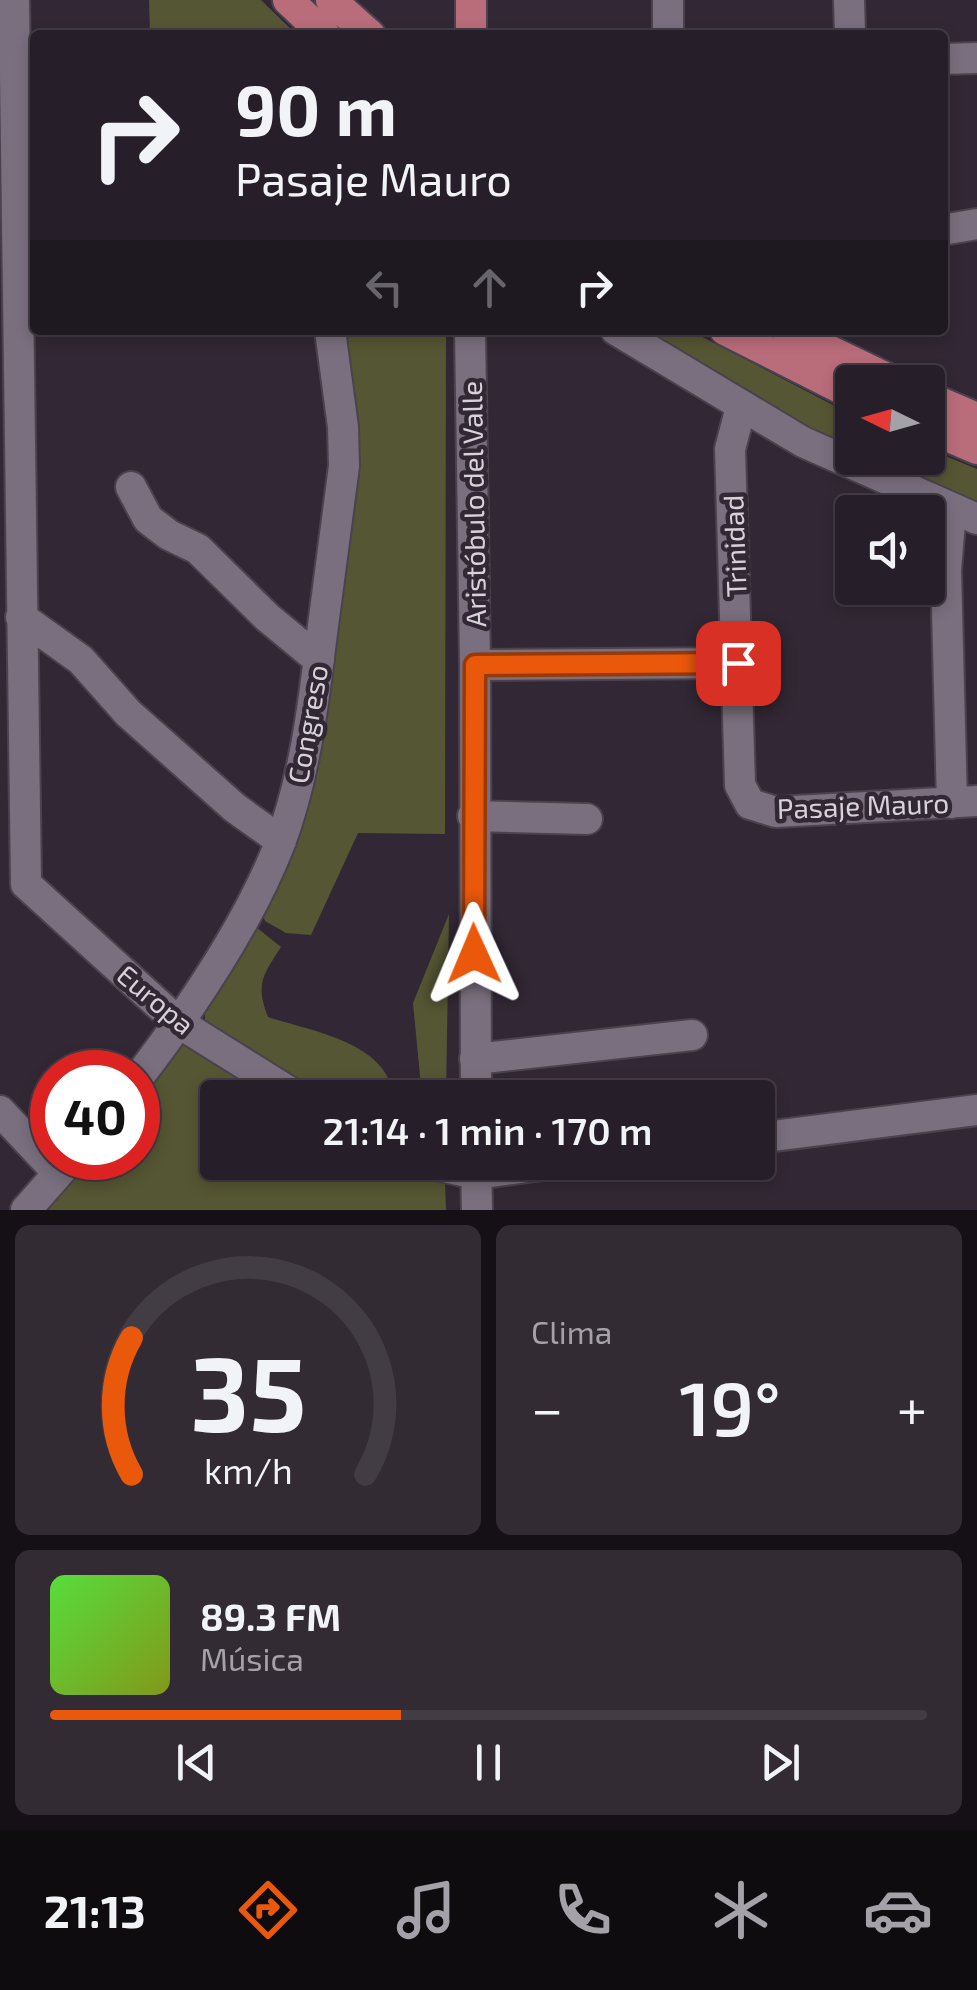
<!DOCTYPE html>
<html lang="es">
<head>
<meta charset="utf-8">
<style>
	:root { --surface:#261e28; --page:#322b34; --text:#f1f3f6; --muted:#a4a2a8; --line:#423c45; --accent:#ea580c }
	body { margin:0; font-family:"Exo 2",sans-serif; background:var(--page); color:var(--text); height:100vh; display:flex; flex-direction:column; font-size:38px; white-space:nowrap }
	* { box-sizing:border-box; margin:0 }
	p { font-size:32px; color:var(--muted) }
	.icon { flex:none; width:55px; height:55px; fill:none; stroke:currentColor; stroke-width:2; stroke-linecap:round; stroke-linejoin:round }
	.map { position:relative; height:1210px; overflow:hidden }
	.drawer { display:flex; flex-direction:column; gap:15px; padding:15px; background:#151016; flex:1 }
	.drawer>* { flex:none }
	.banner { position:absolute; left:30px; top:30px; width:918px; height:305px; border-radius:10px; box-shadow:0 5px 15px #0003,0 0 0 2px var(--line); background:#261e28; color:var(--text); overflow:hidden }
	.needle { width:65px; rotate:275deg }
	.fabs { position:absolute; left:835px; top:365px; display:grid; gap:20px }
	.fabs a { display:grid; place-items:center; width:110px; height:110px; border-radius:10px; background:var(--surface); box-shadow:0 5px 15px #0003,0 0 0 2px var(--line); font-size:50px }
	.speed { position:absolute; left:30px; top:1050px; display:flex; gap:20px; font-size:50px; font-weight:700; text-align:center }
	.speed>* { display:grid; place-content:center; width:130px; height:130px; border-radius:50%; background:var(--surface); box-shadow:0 5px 15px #0003,0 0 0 2px var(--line); line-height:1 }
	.speed .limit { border:15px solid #d22; background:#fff; color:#111 }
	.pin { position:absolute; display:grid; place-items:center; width:85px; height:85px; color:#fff; margin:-42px; border-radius:20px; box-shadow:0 5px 15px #0006 }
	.me { position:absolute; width:110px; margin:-55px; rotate:359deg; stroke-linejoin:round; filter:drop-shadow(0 0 8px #0008) }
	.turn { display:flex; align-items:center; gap:35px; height:210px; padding:0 40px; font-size:45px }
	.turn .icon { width:130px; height:130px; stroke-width:2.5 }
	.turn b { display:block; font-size:70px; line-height:85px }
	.lanes { display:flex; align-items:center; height:95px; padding:0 40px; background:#0003; justify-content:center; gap:50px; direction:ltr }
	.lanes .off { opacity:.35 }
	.big { font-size:75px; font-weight:600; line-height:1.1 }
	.drawer .card { flex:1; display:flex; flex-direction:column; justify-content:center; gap:15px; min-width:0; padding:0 35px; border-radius:15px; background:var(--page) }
	.drawer .dial { align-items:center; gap:0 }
	.dial svg { height:260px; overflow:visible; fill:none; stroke:var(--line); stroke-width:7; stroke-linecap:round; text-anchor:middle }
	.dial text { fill:var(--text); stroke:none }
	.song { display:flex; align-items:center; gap:30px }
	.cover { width:120px; height:120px; border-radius:15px; background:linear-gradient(135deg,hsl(110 70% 55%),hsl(70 70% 35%)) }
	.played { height:10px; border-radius:5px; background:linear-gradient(90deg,var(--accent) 40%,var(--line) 40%) }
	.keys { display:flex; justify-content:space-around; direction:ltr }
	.heat { display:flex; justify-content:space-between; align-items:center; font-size:55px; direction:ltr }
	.drawer .tiles { flex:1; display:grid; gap:15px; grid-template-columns:1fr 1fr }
	.card:last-child { grid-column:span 2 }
	.trip { position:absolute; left:200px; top:1080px; width:575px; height:100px; border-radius:10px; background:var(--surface); box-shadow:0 5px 15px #0003,0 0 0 2px var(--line); font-weight:600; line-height:100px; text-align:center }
	.tabs { display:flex; height:160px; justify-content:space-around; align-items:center; background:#0f0c10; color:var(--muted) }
	.tabs .icon { width:70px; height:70px }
	.tabs .current { color:var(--accent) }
	.tabs b { font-size:45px; color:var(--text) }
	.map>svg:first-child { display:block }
</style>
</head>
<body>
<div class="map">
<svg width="977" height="1210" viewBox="0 0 977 1210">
	<rect width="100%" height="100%" fill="#322835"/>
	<path fill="#555633" d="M149,0H261L297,35H150Z
		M345,330H446L445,834L358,833L311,935L286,933L265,921L259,904L297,834Z
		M628,330H689L852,415V452Z
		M928,449L977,469V509L864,458H928Z
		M449,914L446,1097H422L413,1003Z
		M252,924L281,947C263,975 255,984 268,1017C314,1032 387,1042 394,1097H324L205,1025V999Z
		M182,1040L276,1097L218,1098V1162L395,1163L445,1181L446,1210H46L92,1158H138V1098Z"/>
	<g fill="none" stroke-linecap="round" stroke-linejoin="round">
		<g stroke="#4a434e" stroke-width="34">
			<path id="minor" d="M14,0L26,884
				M668,0V35
				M849,0L850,35
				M942,59L977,58
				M942,230L977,224
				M470,330L475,665L476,1098
				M616,330L803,442L977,519
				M741,407L730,449L740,785L750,804L776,812L977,801
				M131,487L148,519L169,535L198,549L267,617L319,660
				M951,510L946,570L952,803
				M21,617L81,660L128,713L235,808L281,841
				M475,665L738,663
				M473,816L587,819
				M26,884L179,1023L299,1098
				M475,1059L692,1035
				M138,1078C190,1010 249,923 280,843C304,779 313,708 321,641C329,583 336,524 344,466L343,427L330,330
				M0,1111L58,1173
				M758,1138L977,1110
				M423,1162L476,1174L565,1162
				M476,1162L477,1210
				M26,1210L70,1160"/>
		</g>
		<g stroke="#4a434e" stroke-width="34">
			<path id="major" d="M288,0L325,35
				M331,0L370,35
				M471,35V0
				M725,330L852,394
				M787,330L895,382
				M928,397L977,418
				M928,428L977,449"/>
		</g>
		<use href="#minor" stroke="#7a6f7e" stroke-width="30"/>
		<use href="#major" stroke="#b96c7a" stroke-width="30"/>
	</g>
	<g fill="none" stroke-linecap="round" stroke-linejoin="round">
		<g stroke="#983908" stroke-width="25">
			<path id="route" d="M474,954L475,665L738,663"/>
		</g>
		<use href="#route" stroke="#ea580c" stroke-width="18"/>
	</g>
	<g text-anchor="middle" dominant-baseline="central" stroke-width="9" stroke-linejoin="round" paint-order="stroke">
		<g font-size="28" fill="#d7d1d9" stroke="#322835">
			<text transform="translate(473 504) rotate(-91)">Aristóbulo del Valle</text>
			<text transform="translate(734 546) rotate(-92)">Trinidad</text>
			<text transform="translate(307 724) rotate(-80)">Congreso</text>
			<text transform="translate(863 805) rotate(-2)">Pasaje Mauro</text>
			<text transform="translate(156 999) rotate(40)">Europa</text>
		</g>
	</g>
</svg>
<div class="fabs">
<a><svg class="needle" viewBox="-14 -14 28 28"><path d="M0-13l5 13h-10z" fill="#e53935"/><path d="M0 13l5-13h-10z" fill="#a4a2a8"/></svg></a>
<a><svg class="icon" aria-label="sound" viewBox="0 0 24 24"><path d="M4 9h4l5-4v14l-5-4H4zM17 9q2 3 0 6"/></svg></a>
</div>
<div class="speed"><div class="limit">40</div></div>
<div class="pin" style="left:738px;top:663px;background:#d93025"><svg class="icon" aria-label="arrive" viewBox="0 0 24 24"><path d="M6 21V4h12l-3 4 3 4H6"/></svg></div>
<svg class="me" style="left:474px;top:954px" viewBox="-20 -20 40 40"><path d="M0-17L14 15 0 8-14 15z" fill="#ea580c" stroke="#fff" stroke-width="4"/></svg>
<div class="trip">21:14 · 1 min · 170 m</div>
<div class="banner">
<div class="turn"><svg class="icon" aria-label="right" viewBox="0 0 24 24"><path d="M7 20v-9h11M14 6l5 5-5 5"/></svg><div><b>90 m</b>Pasaje Mauro</div></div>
<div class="lanes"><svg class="icon off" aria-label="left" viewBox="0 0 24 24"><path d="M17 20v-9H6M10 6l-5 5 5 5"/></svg><svg class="icon off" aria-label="ahead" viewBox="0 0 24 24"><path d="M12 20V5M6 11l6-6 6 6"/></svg><svg class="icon" aria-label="right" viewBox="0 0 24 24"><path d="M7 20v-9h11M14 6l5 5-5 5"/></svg></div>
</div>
</div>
<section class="drawer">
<div class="tiles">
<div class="card dial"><svg viewBox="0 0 100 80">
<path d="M14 69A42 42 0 1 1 86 69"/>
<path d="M14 69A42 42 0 0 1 14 27" stroke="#ea580c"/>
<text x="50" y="56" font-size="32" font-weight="700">35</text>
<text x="50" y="72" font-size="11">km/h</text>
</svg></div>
<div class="card"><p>Clima</p>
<div class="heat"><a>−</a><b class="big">19°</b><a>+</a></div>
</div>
<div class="card">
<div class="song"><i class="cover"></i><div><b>89.3 FM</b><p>Música</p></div></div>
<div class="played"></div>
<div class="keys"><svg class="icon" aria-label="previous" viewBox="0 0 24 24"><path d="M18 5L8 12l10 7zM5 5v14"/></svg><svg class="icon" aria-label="pause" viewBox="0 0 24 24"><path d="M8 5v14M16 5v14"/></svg><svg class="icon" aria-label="next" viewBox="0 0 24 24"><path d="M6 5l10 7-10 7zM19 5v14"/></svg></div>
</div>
</div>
</section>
<nav class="tabs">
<b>21:13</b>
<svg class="icon current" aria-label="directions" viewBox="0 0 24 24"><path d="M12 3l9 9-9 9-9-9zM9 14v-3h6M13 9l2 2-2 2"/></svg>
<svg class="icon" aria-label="music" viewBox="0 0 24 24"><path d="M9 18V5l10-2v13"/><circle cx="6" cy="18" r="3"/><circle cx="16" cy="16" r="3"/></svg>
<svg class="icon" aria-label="phone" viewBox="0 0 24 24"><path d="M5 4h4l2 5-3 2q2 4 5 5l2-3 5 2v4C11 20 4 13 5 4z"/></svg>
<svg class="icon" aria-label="climate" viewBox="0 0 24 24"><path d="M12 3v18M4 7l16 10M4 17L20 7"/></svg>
<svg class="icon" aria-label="car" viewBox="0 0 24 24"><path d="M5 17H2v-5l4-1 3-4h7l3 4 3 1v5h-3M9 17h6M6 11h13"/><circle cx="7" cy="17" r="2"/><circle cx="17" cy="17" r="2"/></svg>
</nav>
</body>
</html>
